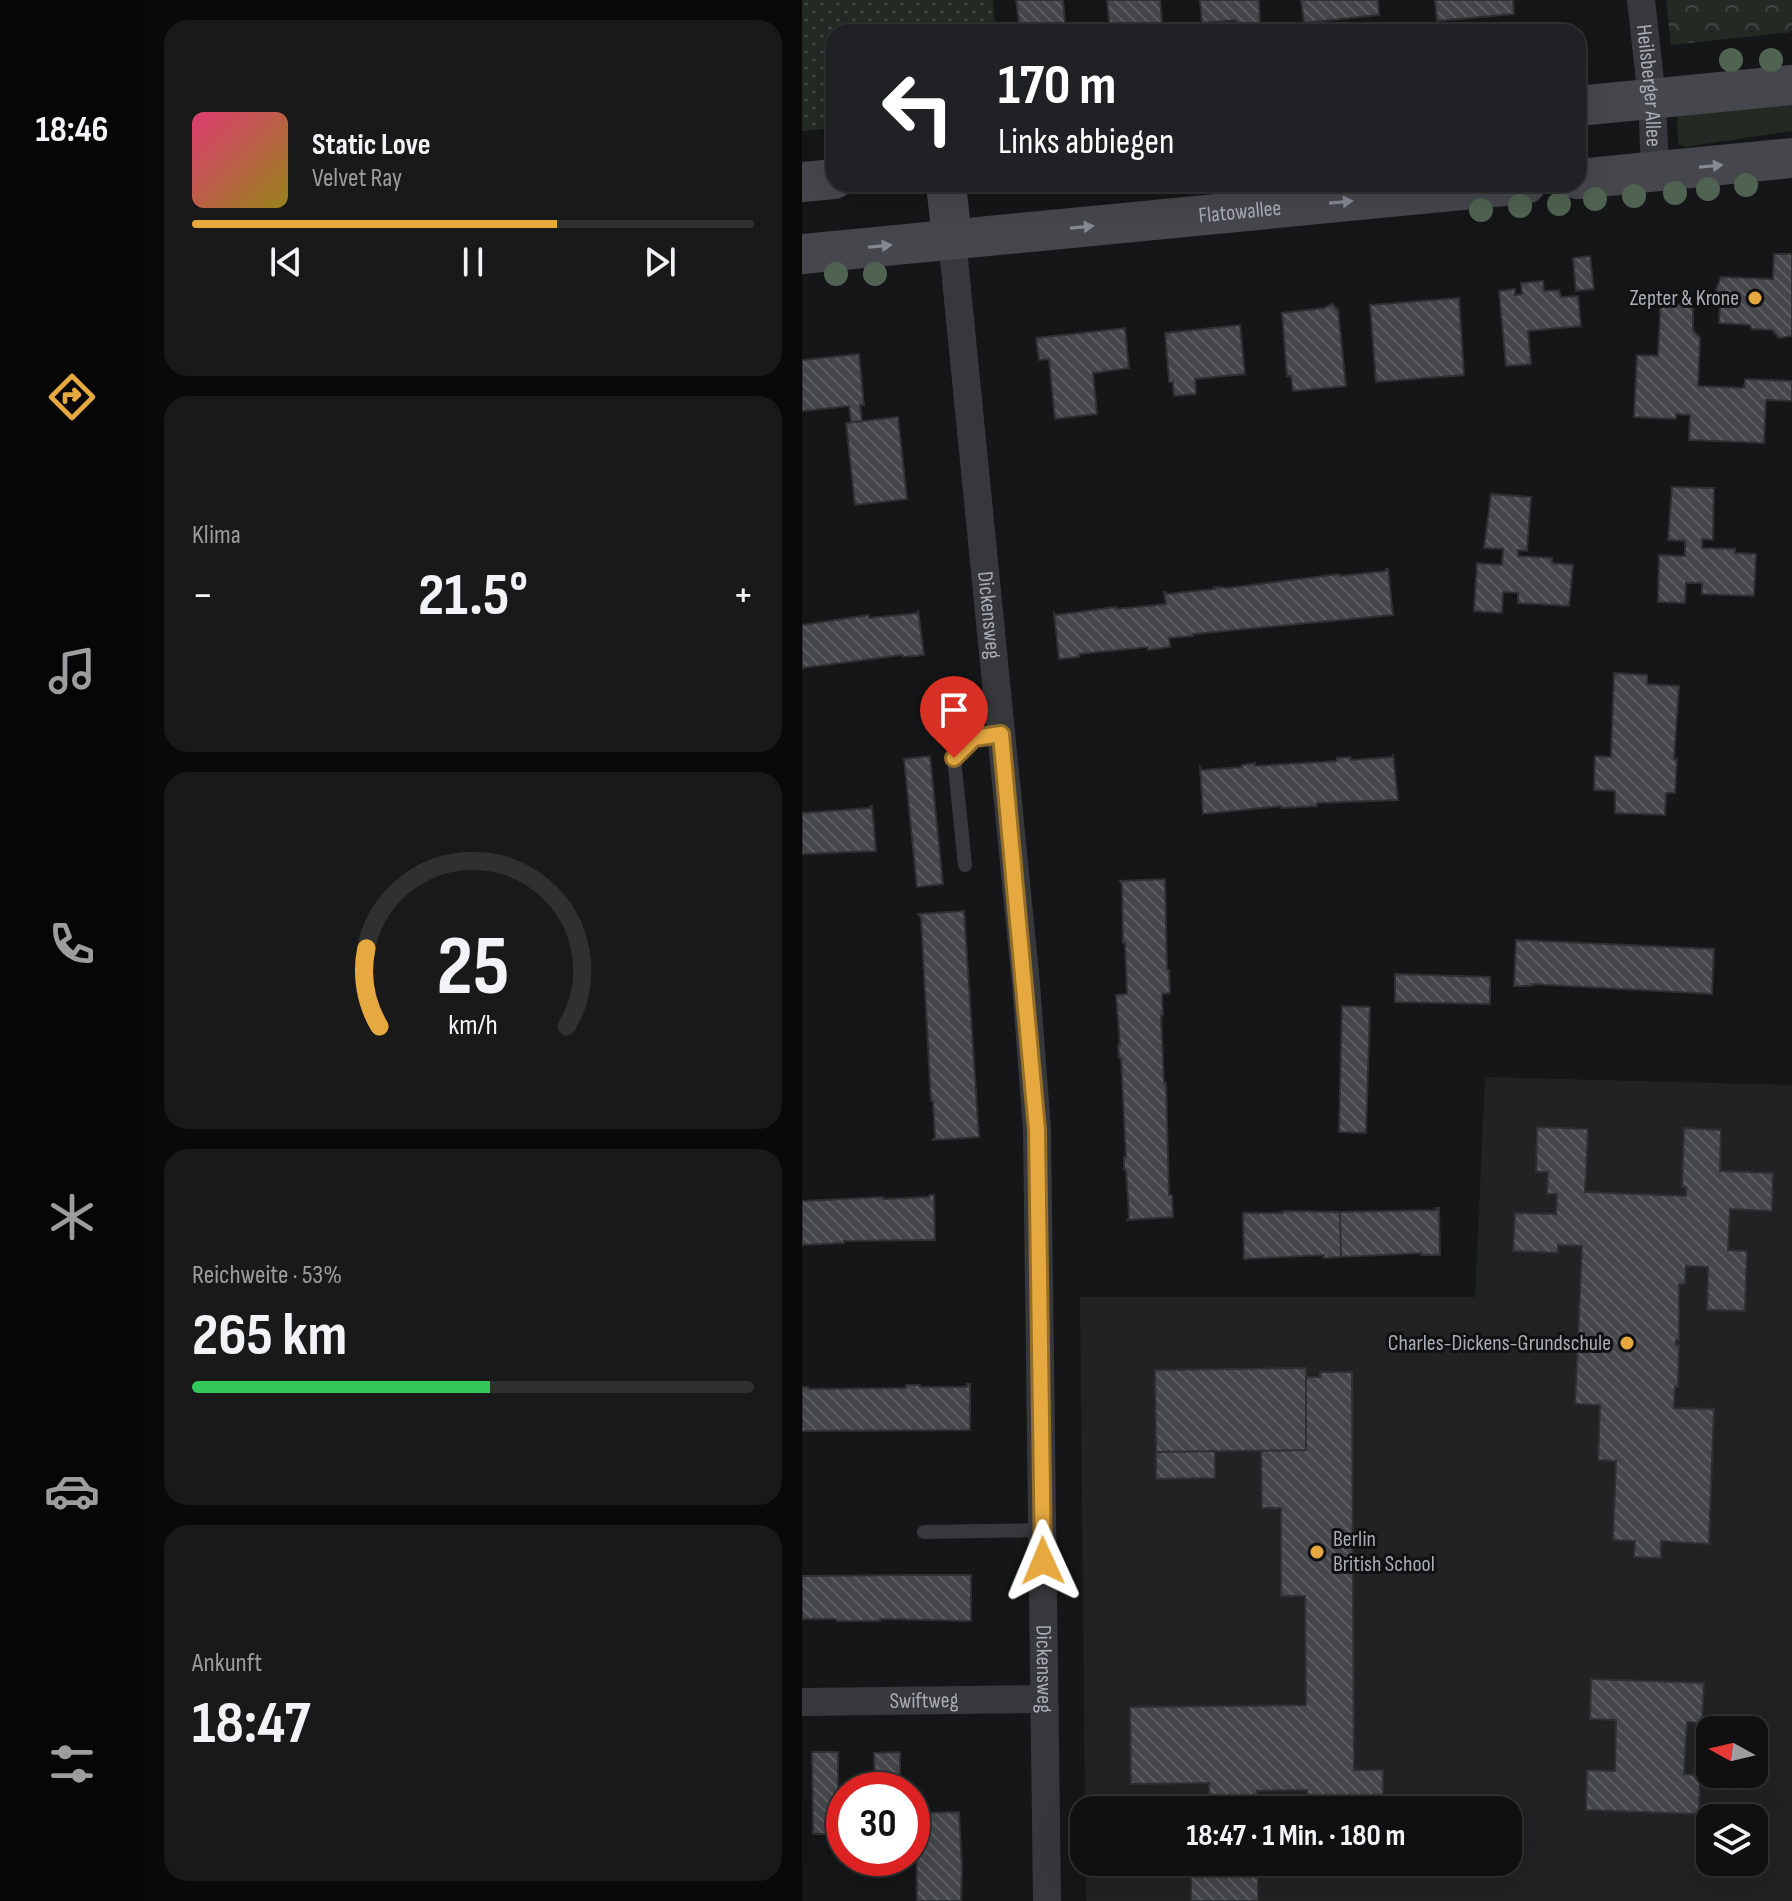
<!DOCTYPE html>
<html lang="de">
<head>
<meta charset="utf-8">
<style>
	:root { --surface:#101011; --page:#19191a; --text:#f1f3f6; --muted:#9c9d9f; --line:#303031; --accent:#e5a940 }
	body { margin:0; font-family:"Sofia Sans Condensed",sans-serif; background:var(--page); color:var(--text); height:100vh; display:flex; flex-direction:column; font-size:30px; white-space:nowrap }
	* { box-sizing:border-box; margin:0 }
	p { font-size:26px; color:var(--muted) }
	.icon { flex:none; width:44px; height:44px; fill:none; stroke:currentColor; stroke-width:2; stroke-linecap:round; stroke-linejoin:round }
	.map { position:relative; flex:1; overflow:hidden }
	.side { display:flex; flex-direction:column; gap:20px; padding:20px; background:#090909; width:658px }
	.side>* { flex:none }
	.banner { position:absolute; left:24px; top:24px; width:760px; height:168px; border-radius:24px; box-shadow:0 8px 32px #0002,0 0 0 2px var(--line); background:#202124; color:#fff; overflow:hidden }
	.needle { width:52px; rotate:278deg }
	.controls { position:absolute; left:894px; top:1716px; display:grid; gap:16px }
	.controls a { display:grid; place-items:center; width:72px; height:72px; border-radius:16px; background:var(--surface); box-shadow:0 8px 32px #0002,0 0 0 2px var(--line); font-size:40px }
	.speed { position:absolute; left:24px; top:1772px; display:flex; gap:16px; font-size:40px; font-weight:700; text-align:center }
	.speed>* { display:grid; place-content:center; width:104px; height:104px; border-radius:50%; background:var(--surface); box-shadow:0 8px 32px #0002,0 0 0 2px var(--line); line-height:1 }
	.speed .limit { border:12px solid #d22; background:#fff; color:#111 }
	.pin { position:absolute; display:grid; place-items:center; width:68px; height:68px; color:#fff; margin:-82px -34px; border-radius:50% 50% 50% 0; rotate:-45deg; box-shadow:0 0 8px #0007 }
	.pin .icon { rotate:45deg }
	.me { position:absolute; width:88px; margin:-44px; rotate:359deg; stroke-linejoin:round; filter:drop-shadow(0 0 6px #0008) }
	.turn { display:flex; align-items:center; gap:28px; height:168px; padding:0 40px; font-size:36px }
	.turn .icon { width:104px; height:104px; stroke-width:2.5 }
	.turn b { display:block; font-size:56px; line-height:68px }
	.big { font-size:60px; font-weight:700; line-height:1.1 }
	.side .widget { flex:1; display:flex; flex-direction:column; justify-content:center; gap:12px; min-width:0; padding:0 28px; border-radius:24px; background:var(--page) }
	.side .dial { align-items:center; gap:0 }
	.dial svg { height:208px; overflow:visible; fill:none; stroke:var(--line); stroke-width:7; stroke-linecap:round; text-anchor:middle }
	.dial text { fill:var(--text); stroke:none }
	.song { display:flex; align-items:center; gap:24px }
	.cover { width:96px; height:96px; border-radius:12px; background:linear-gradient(135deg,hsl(340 70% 55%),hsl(50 70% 35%)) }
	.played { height:8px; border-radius:4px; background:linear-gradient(90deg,var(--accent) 65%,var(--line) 65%) }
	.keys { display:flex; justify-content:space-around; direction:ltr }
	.heat { display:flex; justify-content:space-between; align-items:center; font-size:44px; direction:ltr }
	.charge { height:12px; border-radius:6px; background:linear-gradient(90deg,#34c759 53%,var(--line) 0) }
	.trip { position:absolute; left:268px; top:1796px; width:452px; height:80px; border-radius:24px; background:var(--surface); box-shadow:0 8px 32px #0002,0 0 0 2px var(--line); font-weight:700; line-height:80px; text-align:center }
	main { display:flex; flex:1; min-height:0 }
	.dock { display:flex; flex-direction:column; width:144px; justify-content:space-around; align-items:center; background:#060607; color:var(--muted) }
	.dock .icon { width:56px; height:56px }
	.dock .current { color:var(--accent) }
	.dock b { font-size:36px; color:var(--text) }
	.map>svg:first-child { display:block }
</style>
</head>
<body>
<main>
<nav class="dock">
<b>18:46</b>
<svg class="icon current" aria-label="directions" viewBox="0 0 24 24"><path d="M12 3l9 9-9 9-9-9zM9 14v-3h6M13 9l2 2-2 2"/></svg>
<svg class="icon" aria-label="music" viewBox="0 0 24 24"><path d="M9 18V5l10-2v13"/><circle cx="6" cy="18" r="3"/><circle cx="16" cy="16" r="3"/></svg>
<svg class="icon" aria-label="phone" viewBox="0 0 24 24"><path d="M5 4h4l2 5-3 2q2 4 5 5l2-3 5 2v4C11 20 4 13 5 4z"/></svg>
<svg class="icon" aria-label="climate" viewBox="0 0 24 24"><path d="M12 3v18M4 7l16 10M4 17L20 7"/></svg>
<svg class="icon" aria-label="car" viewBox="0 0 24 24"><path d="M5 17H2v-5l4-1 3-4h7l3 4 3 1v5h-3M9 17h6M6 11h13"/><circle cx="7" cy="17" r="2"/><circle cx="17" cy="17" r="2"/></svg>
<svg class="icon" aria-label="filters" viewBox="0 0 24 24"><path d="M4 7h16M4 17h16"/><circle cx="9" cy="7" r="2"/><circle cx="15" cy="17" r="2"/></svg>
</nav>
<section class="side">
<div class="widget">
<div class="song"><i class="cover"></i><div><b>Static Love</b><p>Velvet Ray</p></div></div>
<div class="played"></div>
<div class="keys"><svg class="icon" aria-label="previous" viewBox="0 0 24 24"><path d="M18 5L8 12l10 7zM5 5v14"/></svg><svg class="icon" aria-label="pause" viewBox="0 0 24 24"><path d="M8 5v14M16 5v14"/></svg><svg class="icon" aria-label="next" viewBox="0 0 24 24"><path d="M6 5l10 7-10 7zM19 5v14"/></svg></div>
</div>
<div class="widget"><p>Klima</p>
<div class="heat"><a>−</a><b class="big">21.5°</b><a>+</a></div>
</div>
<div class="widget dial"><svg viewBox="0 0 100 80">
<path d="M14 69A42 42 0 1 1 86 69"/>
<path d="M14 69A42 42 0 0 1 9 39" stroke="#e5a940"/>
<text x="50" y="56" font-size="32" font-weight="700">25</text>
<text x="50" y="72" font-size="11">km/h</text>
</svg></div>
<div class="widget"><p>Reichweite · 53%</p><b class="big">265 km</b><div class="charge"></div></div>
<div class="widget"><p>Ankunft</p><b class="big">18:47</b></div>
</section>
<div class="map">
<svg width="990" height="1901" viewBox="0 0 990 1901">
	<defs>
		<pattern id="forest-crowns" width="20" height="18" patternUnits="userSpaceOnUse" patternTransform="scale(2)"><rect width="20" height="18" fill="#222a23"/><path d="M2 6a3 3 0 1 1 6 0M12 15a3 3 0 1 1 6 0" fill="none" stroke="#3f4641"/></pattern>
		<pattern id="park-dots" width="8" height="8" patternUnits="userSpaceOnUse" patternTransform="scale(2)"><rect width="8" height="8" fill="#222a23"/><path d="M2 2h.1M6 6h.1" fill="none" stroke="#3f4641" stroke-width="1.8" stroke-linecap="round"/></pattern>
		<pattern id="building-back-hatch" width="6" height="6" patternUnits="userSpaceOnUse" patternTransform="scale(2)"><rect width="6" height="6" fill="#45464a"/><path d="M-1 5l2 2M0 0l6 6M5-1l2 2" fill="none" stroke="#5d5e62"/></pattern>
	</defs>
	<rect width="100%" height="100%" fill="#151617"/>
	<path fill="#222224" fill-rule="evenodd" d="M683,1077L990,1085V1901H284L283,1862H706V1810H283L278,1297H673ZM908,1730H952V1774H908ZM908,1818H952V1862H908Z"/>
	<path fill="#222a23" d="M990,101V131L883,147L876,144L875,116Z"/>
	<path fill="url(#forest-crowns)" d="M864,0H990V32L869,45Z"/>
	<path fill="url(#park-dots)" d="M0,0H191L194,32H32V128L0,131Z"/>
	<path fill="url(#building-back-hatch)" stroke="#303033" stroke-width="2" d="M214,0H261L264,32H218Z
		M305,0H358L361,32H308Z
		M398,0H457L458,31L435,32L434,20L400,23Z
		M499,0H576L577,15L502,23Z
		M633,0H711L712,14L635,21Z
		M972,254H990V336L977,338L970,330L950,329L948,325L917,323L918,300L914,290L919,277L971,279Z
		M788,256L792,289L774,291L771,258Z
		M741,281L742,291L757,290L759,297L776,296L779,326L726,331L729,364L704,366L697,291L713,289V295L720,294L719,283Z
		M859,295L867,304L891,305V330L898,338L896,386L942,388L943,379L990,381V401L964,400L962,443L887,440L888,415L874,414V419L832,417L835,355L856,356Z
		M657,298L662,375L574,382L568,305Z
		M530,304L536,310L544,386L491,391L489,376H485L480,313L522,308Z
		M438,325L443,374L393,379L394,394L372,396L371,382H367L363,333Z
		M323,328L327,368L291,373L295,414L253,419L247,359L237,360L234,338Z
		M57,354L62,405H58L60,421L49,422L47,406L0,411V360Z
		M96,417L105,499L53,505L44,423Z
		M870,487L912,488L911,540L900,539V548L933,549V553L954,554L952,596L900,594V583H884L883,603L856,602L857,555L883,556V541L866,540Z
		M689,494L729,497L725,551L716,550V556L750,558V563L771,565L767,606L716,603V593L701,592L700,613L672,611L675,563L700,565L701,549L682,548Z
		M584,569H586L591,615L391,634V636L367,638L368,647L346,650V647L277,654V657L257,659L252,613L254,615L314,607V609L364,604L362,592H364L365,594L413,589L412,587L425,588L537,574L538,576L584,571Z
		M116,610L122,655L101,657V655L0,668V625L67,615V618L116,613Z
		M812,673L845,675V684L877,686L872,759H875L873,793H864L863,815L813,813V791L792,790L793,756L809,757Z
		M591,754L596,800L515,803V806L480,808V806L401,814L398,767L400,770L440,767V765L453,763V766L535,761V758L548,757L549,760L591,757Z
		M128,756L141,884L115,887L102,759Z
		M68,806H70L74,851L0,854V813L68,808Z
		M363,879L365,970H367L368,993L360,994L361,1015L359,1016L362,1083H364L367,1195H370L371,1217L325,1220L327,1217L324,1170H322V1157H324L319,1058H317L316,1045H318L314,995L325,994L323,943H321L320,884L318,881Z
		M162,911L177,1137L131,1140L133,1137L131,1101H129L119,918L116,914Z
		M714,940L912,949L910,994L730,984V986H712Z
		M593,974L688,977V1004L593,1002Z
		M540,1006L568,1007L564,1133L537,1132Z
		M735,1127L786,1129L783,1192L884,1196V1187H880L882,1128L919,1130L918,1171L971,1173L970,1211L928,1209L926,1250L945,1251L943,1311L905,1310L906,1267L884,1266L883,1284H877V1340H874V1345H877L876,1387H873L872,1408L912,1409L907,1544L859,1541V1558L832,1557L833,1541L811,1540L814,1461L796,1460L798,1405L773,1404L780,1246L756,1245V1253L711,1251L713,1213L754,1214L755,1194H745L746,1172H734Z
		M128,1195H132L133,1240L42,1241V1243L0,1245V1201L81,1197L82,1199L127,1197Z
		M634,1208H637L638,1255H619V1253L539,1257L538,1212L635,1210Z
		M481,1211L538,1212L539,1257L522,1258V1255L442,1259L441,1213H481Z
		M504,1368V1450L354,1452L353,1370Z
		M518,1372H550L552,1770H581V1810H505V1790L455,1791L456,1810H407V1783L329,1784L328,1707L504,1705L503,1596H479V1508H460L459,1451L504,1450V1377H518Z
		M165,1384H168V1430L0,1431V1387H6L7,1389L104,1388V1385H118V1387H165Z
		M413,1451V1478L354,1479V1452Z
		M106,1575H169V1621L78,1619V1621H35L34,1619H0V1576Z
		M789,1679L902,1683L900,1723L885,1722L882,1774L898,1775L897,1814L784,1810L785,1770L813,1771L814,1720L788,1719Z
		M10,1752H36V1834H11Z
		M98,1752V1790H73L72,1753Z
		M157,1812L160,1868L159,1901H115L114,1813Z
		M389,1862H456V1901H389Z"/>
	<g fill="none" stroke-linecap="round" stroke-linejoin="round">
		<path stroke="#37383c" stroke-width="14" d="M163,865L152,758L172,738L199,734
			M122,1532L241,1530"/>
		<g stroke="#37383c" stroke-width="28">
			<path id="s1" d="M839,0L850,99L853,172"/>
			<path id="s2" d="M150,239L224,984L235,1130L245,1901"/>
			<path id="s3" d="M0,1702L242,1699"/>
		</g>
		<g stroke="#45474c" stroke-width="40">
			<path d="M776,106L990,85"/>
			<path d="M776,179L990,158"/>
			<path d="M0,182L32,179"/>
			<path d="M144,184L150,239"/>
			<path id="s4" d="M0,254L724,184"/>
		</g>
	</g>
	<g fill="#506252">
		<circle cx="929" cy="60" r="12"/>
		<circle cx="969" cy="60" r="12"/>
		<circle cx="944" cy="185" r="12"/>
		<circle cx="906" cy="189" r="12"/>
		<circle cx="873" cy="193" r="12"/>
		<circle cx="832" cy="196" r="12"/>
		<circle cx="793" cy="199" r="12"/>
		<circle cx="757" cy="204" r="12"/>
		<circle cx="718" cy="206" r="12"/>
		<circle cx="679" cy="210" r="12"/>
		<circle cx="34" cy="274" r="12"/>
		<circle cx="73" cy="274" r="12"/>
	</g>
	<defs><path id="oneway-solid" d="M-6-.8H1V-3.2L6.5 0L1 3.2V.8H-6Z" transform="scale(2)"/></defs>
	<g fill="#858991">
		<use href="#oneway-solid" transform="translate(909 166) rotate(-5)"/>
		<use href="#oneway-solid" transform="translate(539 202) rotate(-5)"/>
		<use href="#oneway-solid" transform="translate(280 227) rotate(-5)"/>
		<use href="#oneway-solid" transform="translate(78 246) rotate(-6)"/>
	</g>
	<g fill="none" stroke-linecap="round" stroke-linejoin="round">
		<g stroke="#956e2a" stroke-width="20">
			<path id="route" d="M152,758L172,738L199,734L235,1130L241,1561"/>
		</g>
		<use href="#route" stroke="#e5a940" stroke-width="14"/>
	</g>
	<g fill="#e5a940" stroke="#111112" stroke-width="3">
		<circle cx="953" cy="298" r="8"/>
		<circle cx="825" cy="1343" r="8"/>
		<circle cx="515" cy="1552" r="8"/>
	</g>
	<g text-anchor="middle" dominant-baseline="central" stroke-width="6" stroke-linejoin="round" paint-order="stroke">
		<g font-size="22" fill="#a8adb6" stroke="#111112">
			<text stroke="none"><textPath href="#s1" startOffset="86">Heilsberger Allee</textPath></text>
			<text stroke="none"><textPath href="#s4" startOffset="440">Flatowallee</textPath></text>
			<text stroke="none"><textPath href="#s2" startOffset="378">Dickensweg</textPath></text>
			<text stroke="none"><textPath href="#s2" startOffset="1434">Dickensweg</textPath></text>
			<text stroke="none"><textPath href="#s3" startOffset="122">Swiftweg</textPath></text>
		</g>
		<g font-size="22" fill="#a8adb6" stroke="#111112" text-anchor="end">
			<text x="937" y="298">Zepter &amp; Krone</text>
			<text x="809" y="1343">Charles-Dickens-Grundschule</text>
			<text x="531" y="1539" text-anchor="start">Berlin<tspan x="531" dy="25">British School</tspan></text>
		</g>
	</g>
</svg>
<div class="controls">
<a><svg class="needle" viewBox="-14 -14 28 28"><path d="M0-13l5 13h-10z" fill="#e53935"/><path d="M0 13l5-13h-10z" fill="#9c9d9f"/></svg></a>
<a><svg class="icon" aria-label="layers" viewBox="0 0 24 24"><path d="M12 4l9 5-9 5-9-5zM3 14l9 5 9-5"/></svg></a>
</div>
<div class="speed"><div class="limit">30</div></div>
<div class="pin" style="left:152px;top:758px;background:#d93025"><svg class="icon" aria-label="arrive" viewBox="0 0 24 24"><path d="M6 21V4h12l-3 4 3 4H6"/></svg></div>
<svg class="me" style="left:241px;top:1561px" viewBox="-20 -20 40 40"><path d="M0-17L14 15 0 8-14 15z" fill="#e5a940" stroke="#fff" stroke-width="4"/></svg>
<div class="trip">18:47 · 1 Min. · 180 m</div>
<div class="banner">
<div class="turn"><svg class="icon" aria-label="left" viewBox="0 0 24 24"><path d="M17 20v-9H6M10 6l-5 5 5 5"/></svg><div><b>170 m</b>Links abbiegen</div></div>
</div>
</div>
</main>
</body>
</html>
